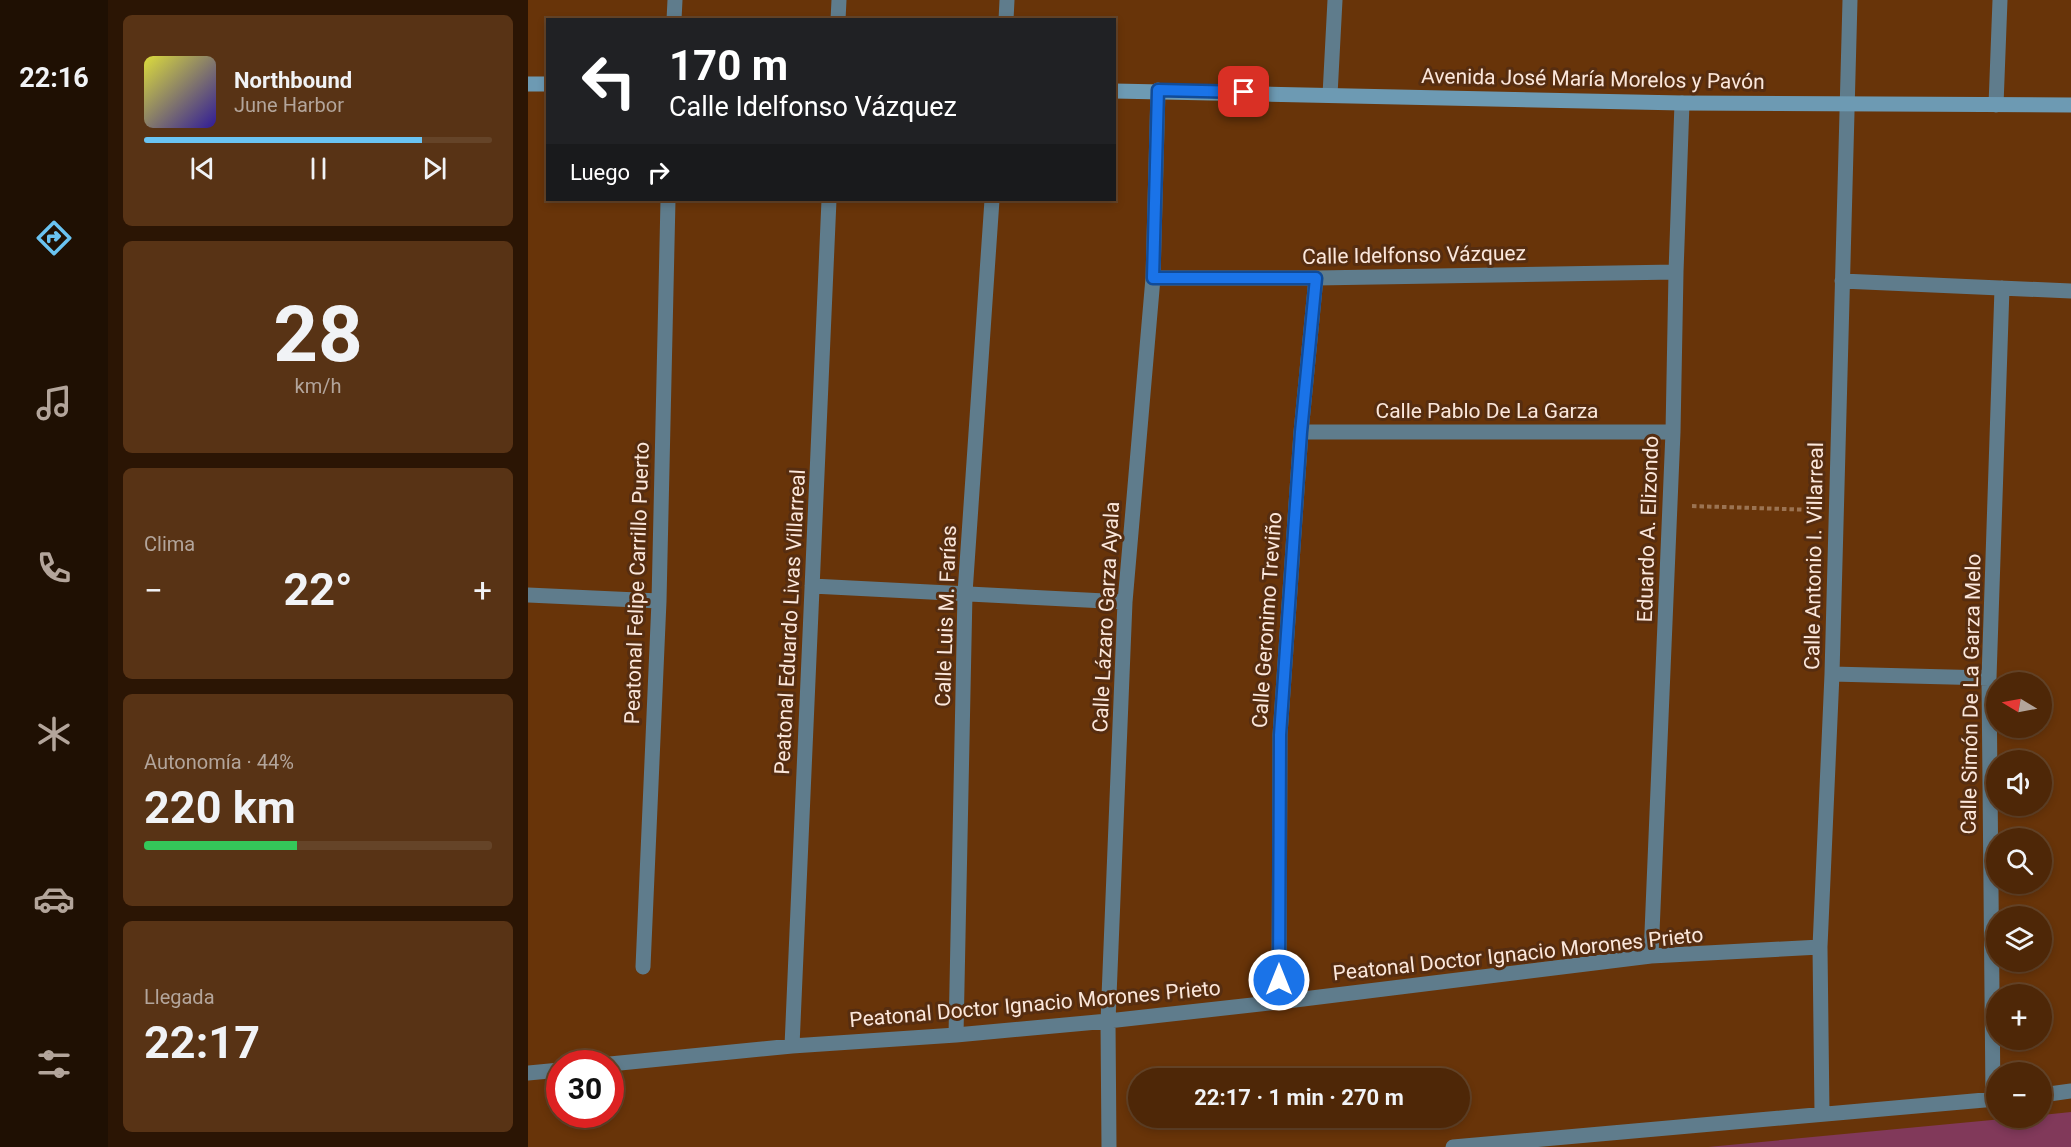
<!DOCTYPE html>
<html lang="es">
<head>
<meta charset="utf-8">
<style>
	:root { --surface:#4e2707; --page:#583315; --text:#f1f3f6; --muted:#b3a59b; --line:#654428; --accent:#6ac3f1 }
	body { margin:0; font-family:Roboto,sans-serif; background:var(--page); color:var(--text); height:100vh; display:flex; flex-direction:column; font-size:22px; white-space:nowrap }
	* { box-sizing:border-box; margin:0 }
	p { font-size:20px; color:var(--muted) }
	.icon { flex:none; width:33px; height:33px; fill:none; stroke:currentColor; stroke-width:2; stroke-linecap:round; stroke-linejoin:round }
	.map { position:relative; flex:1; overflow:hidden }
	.drawer { display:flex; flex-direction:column; gap:15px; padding:15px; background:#2b1504; width:420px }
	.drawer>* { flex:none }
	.top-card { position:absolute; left:18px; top:18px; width:570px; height:183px; border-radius:0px; box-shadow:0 3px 9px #0003,0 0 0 2px var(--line); background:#202124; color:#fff; overflow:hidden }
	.needle { width:39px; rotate:280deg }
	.fabs { position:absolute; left:1458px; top:672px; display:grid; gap:12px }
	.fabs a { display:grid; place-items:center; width:66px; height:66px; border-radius:50%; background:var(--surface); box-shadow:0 3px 9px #0003,0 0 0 2px var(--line); font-size:30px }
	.speed { position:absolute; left:18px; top:1050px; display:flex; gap:12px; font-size:30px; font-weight:700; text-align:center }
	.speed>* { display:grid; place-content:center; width:78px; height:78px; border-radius:50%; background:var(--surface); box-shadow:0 3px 9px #0003,0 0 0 2px var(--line); line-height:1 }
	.speed .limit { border:9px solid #d22; background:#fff; color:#111 }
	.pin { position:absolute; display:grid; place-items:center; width:51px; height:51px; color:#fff; margin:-26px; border-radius:12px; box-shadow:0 3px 9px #0006 }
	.me { position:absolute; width:66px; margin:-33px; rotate:0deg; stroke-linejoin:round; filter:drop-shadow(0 0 4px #0008) }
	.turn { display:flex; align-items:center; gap:21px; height:126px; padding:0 24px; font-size:27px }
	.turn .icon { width:78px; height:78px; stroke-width:2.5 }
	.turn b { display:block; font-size:42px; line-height:51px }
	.then { display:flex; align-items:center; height:57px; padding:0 24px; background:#0003; gap:12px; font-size:22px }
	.big { font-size:45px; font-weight:700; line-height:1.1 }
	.drawer .card { flex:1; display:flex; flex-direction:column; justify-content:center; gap:9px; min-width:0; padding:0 21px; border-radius:9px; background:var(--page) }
	.drawer .dial { align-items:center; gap:0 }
	.dial b { font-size:78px; line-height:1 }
	.song { display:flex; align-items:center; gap:18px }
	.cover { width:72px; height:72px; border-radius:9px; background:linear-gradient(135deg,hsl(60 70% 55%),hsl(250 70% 35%)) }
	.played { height:6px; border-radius:3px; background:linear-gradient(90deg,var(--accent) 80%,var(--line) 80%) }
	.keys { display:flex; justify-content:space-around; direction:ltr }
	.heat { display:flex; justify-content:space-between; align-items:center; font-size:33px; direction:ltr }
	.charge { height:9px; border-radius:4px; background:linear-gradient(90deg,#34c759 44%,var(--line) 0) }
	.trip { position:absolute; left:600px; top:1068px; width:342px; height:60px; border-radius:30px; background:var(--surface); box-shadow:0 3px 9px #0003,0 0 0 2px var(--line); font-weight:700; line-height:60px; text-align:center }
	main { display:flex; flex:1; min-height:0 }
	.tab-bar { display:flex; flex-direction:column; width:108px; justify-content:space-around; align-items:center; background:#1f1003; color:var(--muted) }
	.tab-bar .icon { width:42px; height:42px }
	.tab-bar .on { color:var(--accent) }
	.tab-bar b { font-size:27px; color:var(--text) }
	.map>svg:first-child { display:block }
</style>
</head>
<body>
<main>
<nav class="tab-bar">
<b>22:16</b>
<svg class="icon on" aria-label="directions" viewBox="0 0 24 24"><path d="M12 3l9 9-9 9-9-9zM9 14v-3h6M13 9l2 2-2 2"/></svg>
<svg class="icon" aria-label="music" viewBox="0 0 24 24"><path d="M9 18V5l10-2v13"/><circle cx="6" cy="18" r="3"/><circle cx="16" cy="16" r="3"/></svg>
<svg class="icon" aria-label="phone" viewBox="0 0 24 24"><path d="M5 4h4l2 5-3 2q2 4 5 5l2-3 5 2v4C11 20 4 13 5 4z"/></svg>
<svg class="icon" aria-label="climate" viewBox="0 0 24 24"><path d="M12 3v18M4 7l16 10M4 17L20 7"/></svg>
<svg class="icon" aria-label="car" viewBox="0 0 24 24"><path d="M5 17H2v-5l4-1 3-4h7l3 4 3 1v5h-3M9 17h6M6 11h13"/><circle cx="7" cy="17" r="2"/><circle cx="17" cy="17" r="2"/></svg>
<svg class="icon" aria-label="filters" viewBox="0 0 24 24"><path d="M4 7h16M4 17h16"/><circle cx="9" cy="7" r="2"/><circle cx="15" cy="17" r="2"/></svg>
</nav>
<section class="drawer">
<div class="card">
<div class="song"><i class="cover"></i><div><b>Northbound</b><p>June Harbor</p></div></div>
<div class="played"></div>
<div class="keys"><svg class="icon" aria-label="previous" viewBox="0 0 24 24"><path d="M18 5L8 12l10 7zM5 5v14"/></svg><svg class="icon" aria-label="pause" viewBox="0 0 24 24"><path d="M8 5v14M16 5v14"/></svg><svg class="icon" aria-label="next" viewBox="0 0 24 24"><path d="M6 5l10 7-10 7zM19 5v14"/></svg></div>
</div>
<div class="card dial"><b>28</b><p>km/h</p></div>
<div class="card"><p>Clima</p>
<div class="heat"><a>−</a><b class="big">22°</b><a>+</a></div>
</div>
<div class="card"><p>Autonomía · 44%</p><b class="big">220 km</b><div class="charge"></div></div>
<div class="card"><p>Llegada</p><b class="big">22:17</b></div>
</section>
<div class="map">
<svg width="1543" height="1147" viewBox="0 0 1543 1147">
	<rect width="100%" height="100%" fill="#683409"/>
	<path fill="#81395a" d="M1543,1112V1147H1180L1485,1118H1514V1115Z"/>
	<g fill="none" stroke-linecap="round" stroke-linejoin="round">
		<path stroke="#9b7352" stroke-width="4" stroke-dasharray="4.5 3" stroke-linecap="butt" d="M1164,506L1288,510"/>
		<path stroke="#5f7c8c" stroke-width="15" d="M146,20L147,0
			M310,20L311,0
			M478,20L479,0
			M802,95L807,0
			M1468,105L1472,0
			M625,278H788L1148,272
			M1314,281L1543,291
			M773,432H1145
			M284,586L597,602
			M0,595L131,601
			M1304,674L1461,678
			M1123,956L1145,432L1148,272L1154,103
			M115,967L131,601L140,200
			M751,1002L752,735L773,432L788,278
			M428,1035L437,593L464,200
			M264,1046L301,200
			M82,1064L264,1046L428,1035L580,1021L751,1002L1123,956L1292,947
			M0,1073L32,1070
			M1514,1095L1543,1091
			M1465,1099L1461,678L1474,288
			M1294,1113L1292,947L1304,674L1322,0
			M581,1147L580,1021L597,602L625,278L630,90
			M925,1147L1468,1099"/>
		<path stroke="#6d9ab3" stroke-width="15" d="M0,84H20
			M586,91L1154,103L1543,105"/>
	</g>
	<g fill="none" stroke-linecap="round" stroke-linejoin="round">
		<g stroke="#114b97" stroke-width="15">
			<path id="route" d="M716,92L630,90L625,278H788L773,432L752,735L751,980"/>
		</g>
		<use href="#route" stroke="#1a73e8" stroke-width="10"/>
	</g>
	<g text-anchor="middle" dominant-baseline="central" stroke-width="6" stroke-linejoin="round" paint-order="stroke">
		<g font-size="21" fill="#fbe7db" stroke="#562d10">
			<text transform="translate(1065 79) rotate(1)">Avenida José María Morelos y Pavón</text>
			<text transform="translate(886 255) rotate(-1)">Calle Idelfonso Vázquez</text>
			<text x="959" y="411">Calle Pablo De La Garza</text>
			<text transform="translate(1120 529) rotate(-88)">Eduardo A. Elizondo</text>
			<text transform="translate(1286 556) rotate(-89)">Calle Antonio I. Villarreal</text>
			<text transform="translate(109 583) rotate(-88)">Peatonal Felipe Carrillo Puerto</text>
			<text transform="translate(418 616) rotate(-88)">Calle Luis M. Farías</text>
			<text transform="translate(578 617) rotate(-87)">Calle Lázaro Garza Ayala</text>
			<text transform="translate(739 620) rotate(-86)">Calle Geronimo Treviño</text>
			<text transform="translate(262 622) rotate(-87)">Peatonal Eduardo Livas Villarreal</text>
			<text transform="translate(1443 694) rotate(-89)">Calle Simón De La Garza Melo</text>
			<text transform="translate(990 954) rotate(-6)">Peatonal Doctor Ignacio Morones Prieto</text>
			<text transform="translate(507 1004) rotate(-5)">Peatonal Doctor Ignacio Morones Prieto</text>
		</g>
	</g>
</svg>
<div class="fabs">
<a><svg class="needle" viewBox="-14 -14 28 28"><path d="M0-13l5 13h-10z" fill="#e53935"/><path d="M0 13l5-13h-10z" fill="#b3a59b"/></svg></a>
<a><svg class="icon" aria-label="sound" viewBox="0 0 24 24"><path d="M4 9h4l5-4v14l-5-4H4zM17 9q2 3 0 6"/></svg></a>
<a><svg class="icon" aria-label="search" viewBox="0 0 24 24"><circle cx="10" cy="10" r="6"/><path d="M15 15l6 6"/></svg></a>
<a><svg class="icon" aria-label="layers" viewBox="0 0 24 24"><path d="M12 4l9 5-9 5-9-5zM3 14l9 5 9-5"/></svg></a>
<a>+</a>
<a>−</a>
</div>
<div class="speed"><div class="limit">30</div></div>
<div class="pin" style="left:716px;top:92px;background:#d93025"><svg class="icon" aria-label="arrive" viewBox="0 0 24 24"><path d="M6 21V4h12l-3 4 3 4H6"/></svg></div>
<svg class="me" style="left:751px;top:980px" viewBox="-20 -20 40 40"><circle r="17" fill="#1a73e8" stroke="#fff" stroke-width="3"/><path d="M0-11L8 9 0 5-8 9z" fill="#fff"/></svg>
<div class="trip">22:17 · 1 min · 270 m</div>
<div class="top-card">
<div class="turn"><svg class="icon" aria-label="left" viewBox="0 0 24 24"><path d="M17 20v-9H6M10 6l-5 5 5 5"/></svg><div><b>170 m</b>Calle Idelfonso Vázquez</div></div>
<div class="then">Luego<svg class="icon" aria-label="right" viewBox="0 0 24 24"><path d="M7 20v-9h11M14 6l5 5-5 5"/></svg></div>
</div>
</div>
</main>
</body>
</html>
